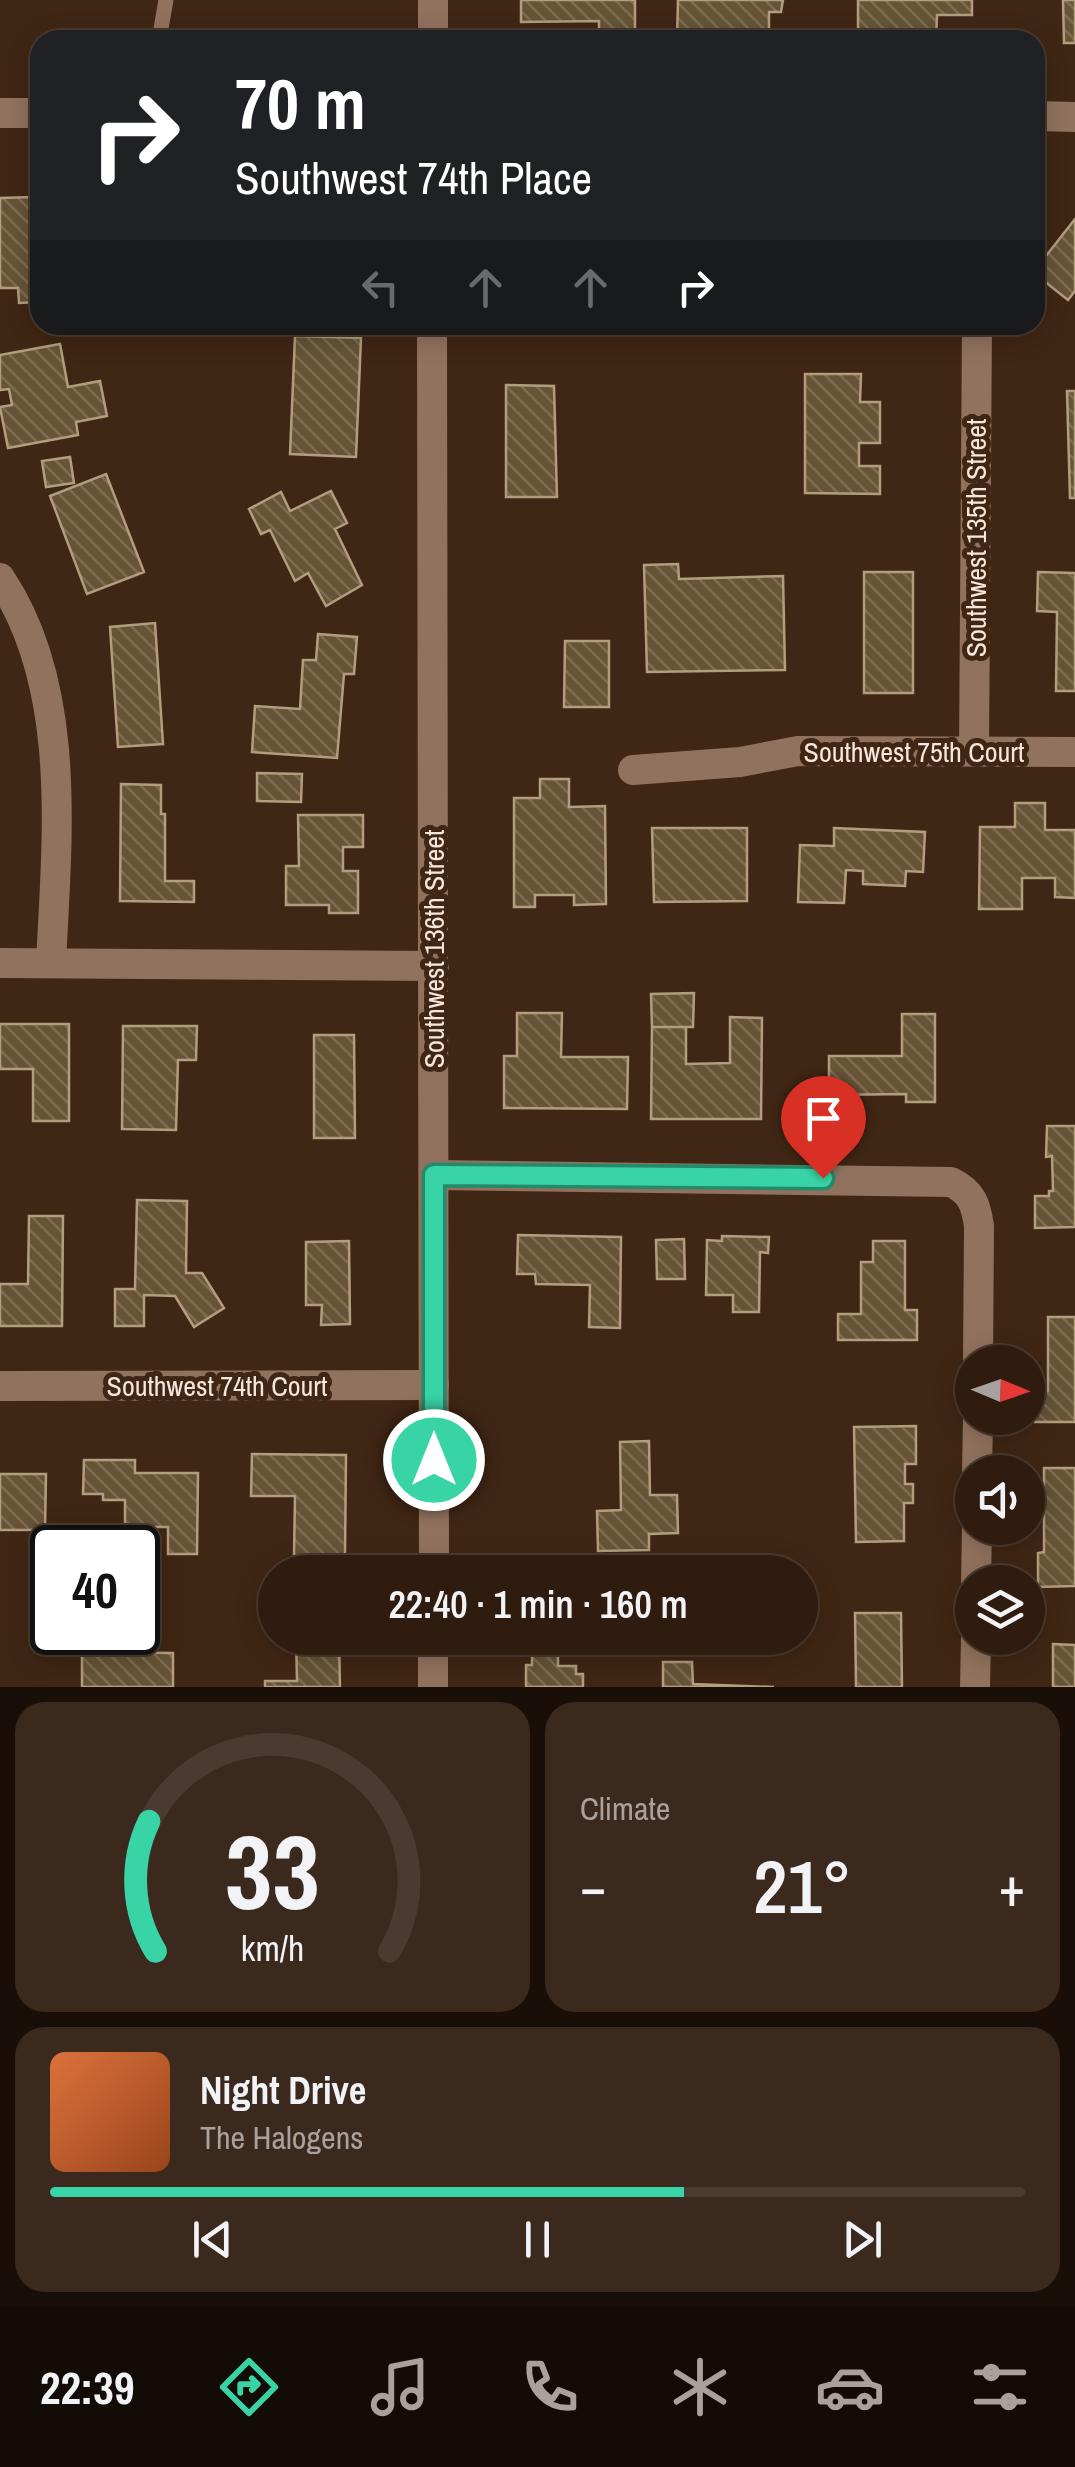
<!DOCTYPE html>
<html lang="en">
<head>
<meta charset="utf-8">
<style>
	:root { --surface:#301c0f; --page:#3c291d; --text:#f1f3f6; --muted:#a8a19e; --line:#4b3a2f; --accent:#39d4a5 }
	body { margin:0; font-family:"Archivo Narrow",sans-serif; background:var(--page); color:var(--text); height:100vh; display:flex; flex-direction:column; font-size:38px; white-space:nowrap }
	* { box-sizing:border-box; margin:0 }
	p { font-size:32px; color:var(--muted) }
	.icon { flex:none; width:55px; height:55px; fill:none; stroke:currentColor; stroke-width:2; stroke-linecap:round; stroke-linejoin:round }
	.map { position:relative; height:1687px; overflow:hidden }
	.details { display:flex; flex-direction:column; gap:15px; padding:15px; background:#1a0f08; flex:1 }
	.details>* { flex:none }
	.hud { position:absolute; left:30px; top:30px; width:1015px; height:305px; border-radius:30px; box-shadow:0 5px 25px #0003,0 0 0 2px var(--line); background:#202124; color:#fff; overflow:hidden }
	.needle { width:65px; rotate:92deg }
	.controls { position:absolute; left:955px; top:1345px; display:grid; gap:20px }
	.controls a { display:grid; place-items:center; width:90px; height:90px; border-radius:50%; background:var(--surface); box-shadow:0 5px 25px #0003,0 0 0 2px var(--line); font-size:50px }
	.speed { position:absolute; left:30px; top:1525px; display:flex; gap:20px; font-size:50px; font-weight:700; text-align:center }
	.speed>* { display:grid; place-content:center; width:130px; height:130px; border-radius:50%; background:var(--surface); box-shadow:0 5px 25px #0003,0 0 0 2px var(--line); line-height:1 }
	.speed .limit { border:5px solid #111; border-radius:15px; background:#fff; color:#111 }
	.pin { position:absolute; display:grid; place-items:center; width:85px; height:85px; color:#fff; margin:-102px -42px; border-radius:50% 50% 50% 0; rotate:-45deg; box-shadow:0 0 10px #0007 }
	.pin .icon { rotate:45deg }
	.me { position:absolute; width:110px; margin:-55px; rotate:0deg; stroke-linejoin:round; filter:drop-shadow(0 0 8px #0008) }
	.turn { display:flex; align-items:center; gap:35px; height:210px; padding:0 40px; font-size:45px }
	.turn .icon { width:130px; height:130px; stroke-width:2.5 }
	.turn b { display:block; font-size:70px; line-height:85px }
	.lanes { display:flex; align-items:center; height:95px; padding:0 40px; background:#0003; justify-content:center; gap:50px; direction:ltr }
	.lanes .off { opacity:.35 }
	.big { font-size:75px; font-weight:600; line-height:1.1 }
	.details .card { flex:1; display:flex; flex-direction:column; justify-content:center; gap:15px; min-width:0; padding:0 35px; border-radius:30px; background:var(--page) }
	.details .dial { align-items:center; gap:0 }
	.dial svg { height:260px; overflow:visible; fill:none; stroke:var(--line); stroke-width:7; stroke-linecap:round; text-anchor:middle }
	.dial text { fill:var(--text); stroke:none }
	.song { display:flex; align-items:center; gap:30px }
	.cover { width:120px; height:120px; border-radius:15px; background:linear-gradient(135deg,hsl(20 70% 55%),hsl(20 70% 35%)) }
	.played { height:10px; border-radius:5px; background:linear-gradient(90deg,var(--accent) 65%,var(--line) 65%) }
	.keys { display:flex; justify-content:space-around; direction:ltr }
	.heat { display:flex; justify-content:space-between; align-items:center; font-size:55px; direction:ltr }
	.details .tiles { flex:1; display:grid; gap:15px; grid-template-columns:1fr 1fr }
	.card:last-child { grid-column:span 2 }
	.trip { position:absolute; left:258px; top:1555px; width:560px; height:100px; border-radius:50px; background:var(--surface); box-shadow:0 5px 25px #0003,0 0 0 2px var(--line); font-weight:600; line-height:100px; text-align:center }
	.tab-bar { display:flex; height:160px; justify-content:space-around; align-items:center; background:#130b06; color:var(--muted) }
	.tab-bar .icon { width:70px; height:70px }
	.tab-bar .active { color:var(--accent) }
	.tab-bar b { font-size:45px; color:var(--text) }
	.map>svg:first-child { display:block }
</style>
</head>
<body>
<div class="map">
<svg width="1075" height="1687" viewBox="0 0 1075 1687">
	<defs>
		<pattern id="building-back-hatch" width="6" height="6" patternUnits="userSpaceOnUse" patternTransform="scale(2.5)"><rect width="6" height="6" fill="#675437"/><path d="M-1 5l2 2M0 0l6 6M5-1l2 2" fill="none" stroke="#7e6d53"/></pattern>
	</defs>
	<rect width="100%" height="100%" fill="#402614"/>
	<path fill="url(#building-back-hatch)" stroke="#b29d7e" stroke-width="2.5" d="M521,0H635V40H599V21L521,22Z
		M678,0H783L781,12H769V40H677Z
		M858,0H972V15H937L936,40H858Z
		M1063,0H1075V43H1064Z
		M32,197L33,250H40V302L19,303L18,288H0V198Z
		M1075,219V291L1068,300L1035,274V270Z
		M295,336L361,338L356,457L290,454Z
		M60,344L68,387L100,381L107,416L76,422L78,435L8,448L0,407L12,405L9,389L0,390V355Z
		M805,374H861L860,402H880V443H859V466H880V494L805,493Z
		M506,385L554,386L557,497H506Z
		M1067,391H1075V498H1070Z
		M70,457L74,483L46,487L42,461Z
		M106,474L144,572L87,594L50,496Z
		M331,491L347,523L335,529L362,585L326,606L308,573L295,581L270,530L261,534L249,509L281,492L290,511Z
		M678,564L679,579L783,576L785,670L647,672L644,565Z
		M864,572H913V693H864Z
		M1038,572L1075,573V691H1056L1057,612L1037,611Z
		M155,623L163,744L118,747L110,627Z
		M318,634L357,637L354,674H344L337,758L252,752L255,706L300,709L303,660H316Z
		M565,641H609V707H564Z
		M257,773L302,774L301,802L257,801Z
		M540,779H569V807L605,806L606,904L574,905V895H535V907H514V798H540Z
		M121,784L161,785V814H165V881H194V902L120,901Z
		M1015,803H1045V830H1075V898L1055,897V878H1022V909H979L980,827H1015Z
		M298,815H363V847H343V871H358V913H329V905H286V866H299Z
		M652,828H747V901L654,902Z
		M834,828L925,832L923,872L906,871L905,886L863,884V871L846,870L844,903L798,902L800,845L834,846Z
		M694,993L693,1027H652L651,994Z
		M517,1013H562L561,1057H628L627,1109L504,1108V1056H517Z
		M902,1014H935V1102H906V1094L829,1095V1056H902Z
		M730,1017L762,1018L761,1119H651L652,1027H686V1064L730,1063Z
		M0,1024H69V1121H33V1069H0Z
		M123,1026H197L196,1060H178L176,1130L122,1129Z
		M314,1035H354L355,1138H314Z
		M1047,1126H1075V1227L1035,1228V1196H1049V1191H1053L1052,1156L1046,1157Z
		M137,1200L187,1201L186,1273H202L224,1308L194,1327L175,1296L144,1295V1326H115V1289H135Z
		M29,1216H63L62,1326H0V1284H28Z
		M518,1235L621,1237L620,1328L589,1327L590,1285L536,1284L535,1274H517Z
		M722,1236L769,1237L768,1253L760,1252L759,1312H733V1295H706L707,1240L722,1241Z
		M684,1239L685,1279H657L656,1240Z
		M349,1241L350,1324L321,1325L322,1305H306V1242Z
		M873,1241H905V1310H917V1340H838V1314H861V1262H873Z
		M1048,1317H1075V1422H1035V1391H1048Z
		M916,1426V1464H905V1484H913V1503H904V1541L856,1542L854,1427Z
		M649,1441L650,1495H677L678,1533L649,1534V1550L598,1551L597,1511L621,1510L620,1442Z
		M252,1454L346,1455L345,1556H294L295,1496H251Z
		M84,1460H135V1473H198L197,1554H168V1527H125V1500H103V1494H83Z
		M1044,1468H1075V1586L1038,1587V1553L1044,1552Z
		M0,1474H46L45,1530H0Z
		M855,1613H901L902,1687H856Z
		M296,1638H339L340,1687H265V1681H297Z
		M532,1638H558V1666H576V1674H583V1687H526V1665H532Z
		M1053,1644L1075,1645V1687H1053Z
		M82,1652L173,1653V1687H82Z
		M663,1662H692L693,1684L774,1687H663Z"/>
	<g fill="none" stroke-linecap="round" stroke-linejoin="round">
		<path stroke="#91725e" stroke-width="15" d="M159,40L166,0"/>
		<path stroke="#91725e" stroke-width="30" d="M0,578C73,687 57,838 51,963
			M974,751L977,325
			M633,770L740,762L798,751L1075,752
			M0,963L434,966
			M434,1175L951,1182C972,1192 976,1205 979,1226L978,1362
			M0,1386L434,1385
			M977,1472L978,1418
			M976,1582L977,1528
			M975,1687L976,1638"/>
		<path stroke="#91725e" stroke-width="30" d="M433,40V0
			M0,113H40
			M1035,116L1075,117
			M432,325L434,1572
			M433,1687V1638"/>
	</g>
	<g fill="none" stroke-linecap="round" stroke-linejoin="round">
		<g stroke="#258a6b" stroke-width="25">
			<path id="route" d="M434,1460V1175L823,1178"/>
		</g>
		<use href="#route" stroke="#39d4a5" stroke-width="18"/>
	</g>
	<g text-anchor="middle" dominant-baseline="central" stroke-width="10" stroke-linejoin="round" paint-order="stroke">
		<g font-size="28" fill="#f8e6db" stroke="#402614">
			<text transform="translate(976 538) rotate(-90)">Southwest 135th Street</text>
			<text x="914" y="752">Southwest 75th Court</text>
			<text transform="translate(434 949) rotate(-90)">Southwest 136th Street</text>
			<text x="217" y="1386">Southwest 74th Court</text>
		</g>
	</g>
</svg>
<div class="controls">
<a><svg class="needle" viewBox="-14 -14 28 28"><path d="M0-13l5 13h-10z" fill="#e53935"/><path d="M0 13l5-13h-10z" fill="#a8a19e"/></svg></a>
<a><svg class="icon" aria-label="sound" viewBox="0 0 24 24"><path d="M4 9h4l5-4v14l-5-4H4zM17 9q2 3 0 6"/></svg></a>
<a><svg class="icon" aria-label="layers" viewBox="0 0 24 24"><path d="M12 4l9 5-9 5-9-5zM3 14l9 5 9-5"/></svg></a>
</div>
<div class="speed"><div class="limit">40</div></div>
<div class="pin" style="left:823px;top:1178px;background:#d93025"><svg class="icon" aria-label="arrive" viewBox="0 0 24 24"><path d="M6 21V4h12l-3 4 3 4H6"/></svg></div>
<svg class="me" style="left:434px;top:1460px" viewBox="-20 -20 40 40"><circle r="17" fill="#39d4a5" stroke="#fff" stroke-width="3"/><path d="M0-11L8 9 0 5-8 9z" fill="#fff"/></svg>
<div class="trip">22:40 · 1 min · 160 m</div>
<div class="hud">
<div class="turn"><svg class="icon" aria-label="right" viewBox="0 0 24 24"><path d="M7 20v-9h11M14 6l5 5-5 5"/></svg><div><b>70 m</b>Southwest 74th Place</div></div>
<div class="lanes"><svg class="icon off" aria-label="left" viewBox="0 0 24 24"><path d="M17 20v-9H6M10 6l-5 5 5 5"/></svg><svg class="icon off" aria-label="ahead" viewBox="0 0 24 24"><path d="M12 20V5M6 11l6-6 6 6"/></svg><svg class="icon off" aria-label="ahead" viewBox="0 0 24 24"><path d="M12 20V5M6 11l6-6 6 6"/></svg><svg class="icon" aria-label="right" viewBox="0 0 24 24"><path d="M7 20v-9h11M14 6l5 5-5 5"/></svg></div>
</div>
</div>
<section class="details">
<div class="tiles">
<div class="card dial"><svg viewBox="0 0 100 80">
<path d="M14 69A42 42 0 1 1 86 69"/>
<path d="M14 69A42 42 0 0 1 12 29" stroke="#39d4a5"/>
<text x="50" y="56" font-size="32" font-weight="700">33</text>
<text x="50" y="72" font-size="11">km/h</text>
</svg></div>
<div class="card"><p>Climate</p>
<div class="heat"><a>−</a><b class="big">21°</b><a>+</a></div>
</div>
<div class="card">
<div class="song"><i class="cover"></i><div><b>Night Drive</b><p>The Halogens</p></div></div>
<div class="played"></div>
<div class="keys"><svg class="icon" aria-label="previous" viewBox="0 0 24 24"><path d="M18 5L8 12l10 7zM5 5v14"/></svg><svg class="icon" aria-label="pause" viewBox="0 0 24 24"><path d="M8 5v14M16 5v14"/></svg><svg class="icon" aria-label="next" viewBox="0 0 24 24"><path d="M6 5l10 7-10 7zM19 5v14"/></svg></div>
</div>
</div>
</section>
<nav class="tab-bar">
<b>22:39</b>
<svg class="icon active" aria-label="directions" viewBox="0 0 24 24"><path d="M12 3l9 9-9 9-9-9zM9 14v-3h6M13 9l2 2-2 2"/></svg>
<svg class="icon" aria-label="music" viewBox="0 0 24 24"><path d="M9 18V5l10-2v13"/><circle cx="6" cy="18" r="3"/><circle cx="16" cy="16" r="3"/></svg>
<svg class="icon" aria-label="phone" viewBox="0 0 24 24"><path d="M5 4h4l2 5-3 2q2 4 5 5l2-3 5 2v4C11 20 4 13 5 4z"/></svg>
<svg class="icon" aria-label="climate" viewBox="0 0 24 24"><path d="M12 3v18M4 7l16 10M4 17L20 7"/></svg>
<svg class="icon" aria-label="car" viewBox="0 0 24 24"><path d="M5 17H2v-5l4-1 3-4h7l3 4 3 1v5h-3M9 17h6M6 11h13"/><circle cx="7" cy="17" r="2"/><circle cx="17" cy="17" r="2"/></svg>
<svg class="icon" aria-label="filters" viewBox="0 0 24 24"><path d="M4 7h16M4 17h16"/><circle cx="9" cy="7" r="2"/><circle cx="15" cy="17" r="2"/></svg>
</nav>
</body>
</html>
